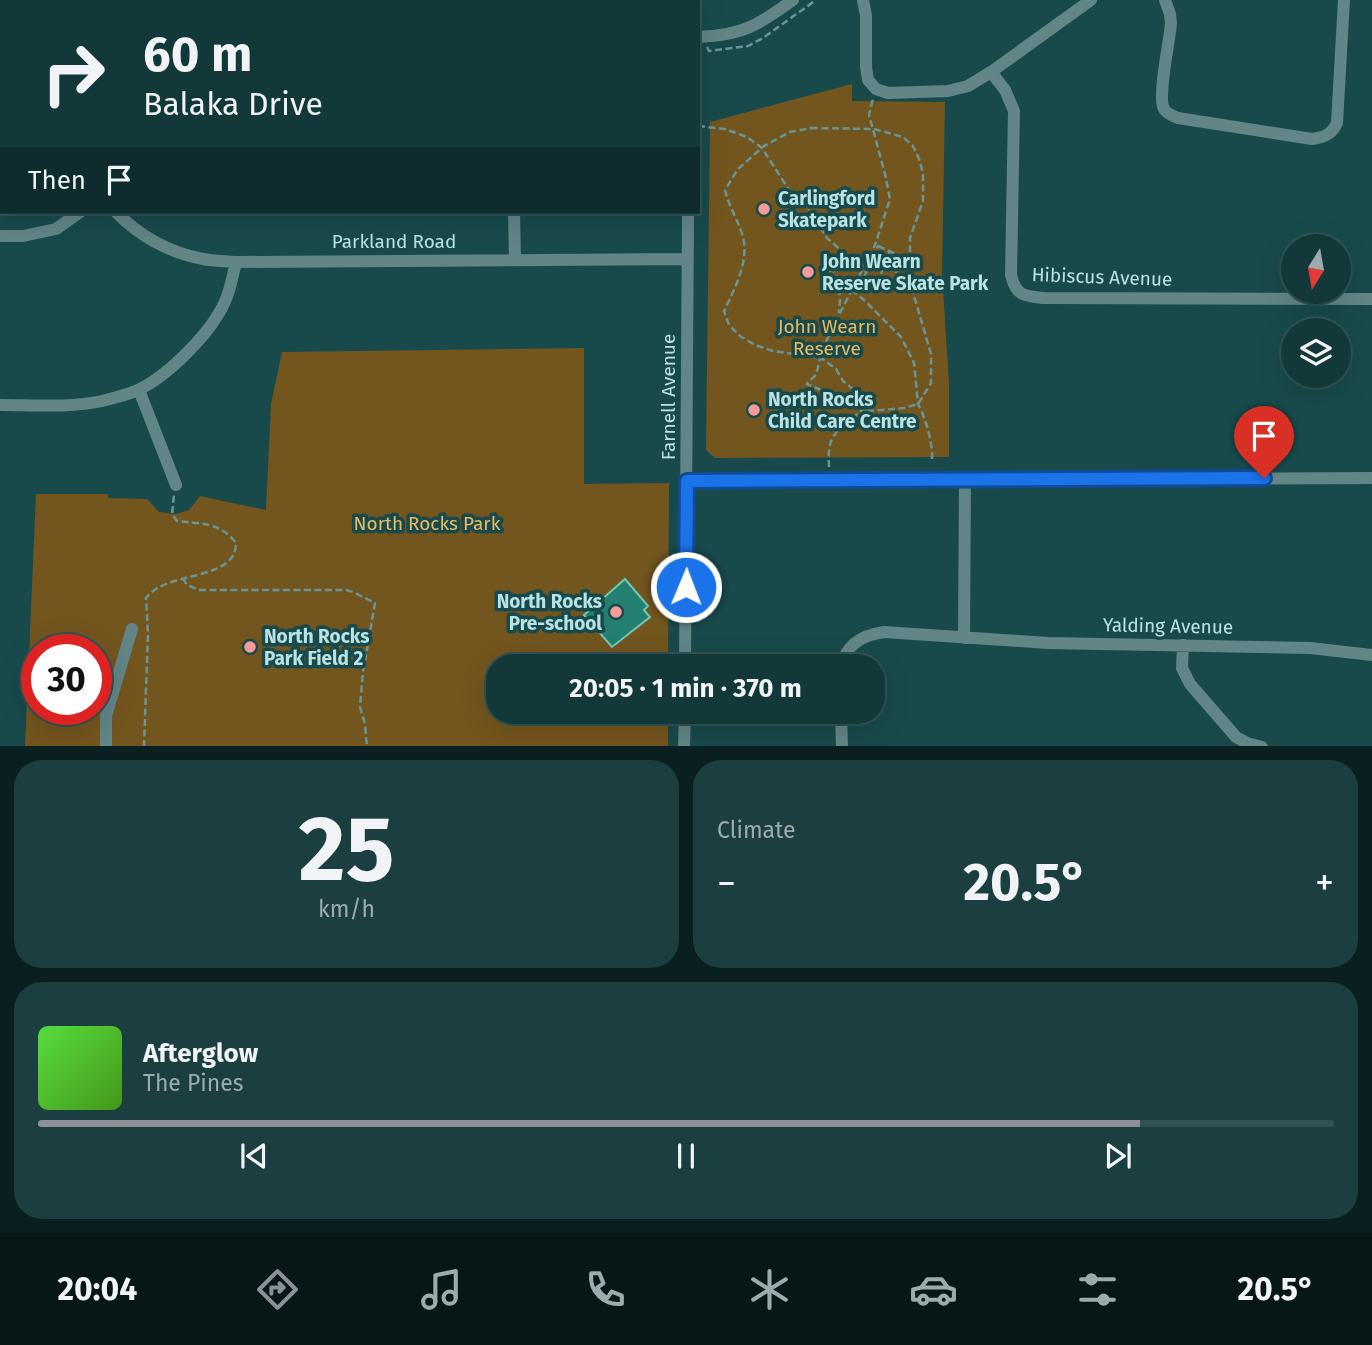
<!DOCTYPE html>
<html lang="en">
<head>
<meta charset="utf-8">
<style>
	:root { --surface:#123839; --page:#1b3f41; --text:#f1f3f6; --muted:#9cacae; --line:#315253; --accent:#8c9099 }
	body { margin:0; font-family:"Fira Sans",sans-serif; background:var(--page); color:var(--text); height:100vh; display:flex; flex-direction:column; font-size:26px; white-space:nowrap }
	* { box-sizing:border-box; margin:0 }
	p { font-size:23px; color:var(--muted) }
	.icon { flex:none; width:38px; height:38px; fill:none; stroke:currentColor; stroke-width:2; stroke-linecap:round; stroke-linejoin:round }
	.map { position:relative; height:746px; overflow:hidden }
	.side { display:flex; flex-direction:column; gap:14px; padding:14px; background:#0a1f1f; flex:1 }
	.side>* { flex:none }
	.guide { position:absolute; left:0px; top:0px; width:700px; height:214px; box-shadow:0 7px 28px #0002,0 0 0 2px var(--line); background:#123839; color:var(--text); overflow:hidden }
	.needle { width:46px; rotate:191deg }
	.controls { position:absolute; left:1281px; top:234px; display:grid; gap:14px }
	.controls a { display:grid; place-items:center; width:70px; height:70px; border-radius:50%; background:var(--surface); box-shadow:0 7px 28px #0002,0 0 0 2px var(--line); font-size:35px }
	.speed { position:absolute; left:21px; top:634px; display:flex; gap:14px; font-size:35px; font-weight:700; text-align:center }
	.speed>* { display:grid; place-content:center; width:91px; height:91px; border-radius:50%; background:var(--surface); box-shadow:0 7px 28px #0002,0 0 0 2px var(--line); line-height:1 }
	.speed .limit { border:10px solid #d22; background:#fff; color:#111 }
	.pin { position:absolute; display:grid; place-items:center; width:60px; height:60px; color:#fff; margin:-72px -30px; border-radius:50% 50% 50% 0; rotate:-45deg; box-shadow:0 0 7px #0007 }
	.pin .icon { rotate:45deg }
	.me { position:absolute; width:77px; margin:-38px; rotate:1deg; stroke-linejoin:round; filter:drop-shadow(0 0 5px #0008) }
	.turn { display:flex; align-items:center; gap:24px; height:147px; padding:0 28px; font-size:32px }
	.turn .icon { width:91px; height:91px; stroke-width:2.5 }
	.turn b { display:block; font-size:49px; line-height:60px }
	.then { display:flex; align-items:center; height:66px; padding:0 28px; background:#0003; gap:14px; font-size:26px }
	.big { font-size:52px; font-weight:700; line-height:1.1 }
	.side .card { flex:1; display:flex; flex-direction:column; justify-content:center; gap:10px; min-width:0; padding:0 24px; border-radius:28px; background:var(--page) }
	.side .dial { align-items:center; gap:0 }
	.dial b { font-size:91px; line-height:1 }
	.song { display:flex; align-items:center; gap:21px }
	.cover { width:84px; height:84px; border-radius:10px; background:linear-gradient(135deg,hsl(110 70% 55%),hsl(100 70% 35%)) }
	.played { height:7px; border-radius:4px; background:linear-gradient(90deg,var(--accent) 85%,var(--line) 85%) }
	.keys { display:flex; justify-content:space-around; direction:ltr }
	.heat { display:flex; justify-content:space-between; align-items:center; font-size:38px; direction:ltr }
	.side .tiles { flex:1; display:grid; gap:14px; grid-template-columns:1fr 1fr }
	.card:last-child { grid-column:span 2 }
	.trip { position:absolute; left:486px; top:654px; width:399px; height:70px; border-radius:28px; background:var(--surface); box-shadow:0 7px 28px #0002,0 0 0 2px var(--line); font-weight:700; line-height:70px; text-align:center }
	.tabs { display:flex; height:112px; justify-content:space-around; align-items:center; background:#071617; color:var(--muted) }
	.tabs .icon { width:49px; height:49px }
	.tabs .selected { color:var(--accent) }
	.tabs b { font-size:32px; color:var(--text) }
	.map>svg:first-child { display:block }
</style>
</head>
<body>
<div class="map">
<svg width="1372" height="747" viewBox="0 0 1372 747">
	<rect width="100%" height="100%" fill="#184a4c"/>
	<path fill="#73551e" fill-rule="evenodd" d="M852,84V101L945,102L942,273L949,383V457L715,458L706,450L710,122Z
		M584,348V484L669,483L668,667H499V712H668V746L25,747L36,494H108V498L147,499L159,512L176,514L189,510L200,496L266,510L271,404L282,352ZM37,649H96V709H37Z"/>
	<path fill="#238071" stroke="#70c6b5" stroke-width="2" d="M625,579L648,606L644,610L650,617L612,647L584,615Z"/>
	<g fill="none" stroke-linecap="round" stroke-linejoin="round">
		<path stroke="#689698" stroke-width="2.5" stroke-dasharray="7 3.5" stroke-linecap="butt" d="M707,47L709,51L748,46L763,38L816,0
			M698,126L725,129L747,137L762,148L791,193L806,206L827,238L866,272
			M811,128L874,129L903,137L913,146L919,159L923,173V201L910,238V282L931,354V383L918,404L904,408L869,411L858,393L843,381L836,369L821,358L773,351L755,345L740,336L729,325L724,311C734,290 747,266 744,242C741,224 729,208 725,190L738,169L764,146L790,132Z
			M878,246L896,254V283C885,285 875,287 865,281V275Z
			M829,271L833,270L838,278L864,300L901,337L914,363L918,404L922,412L928,429L932,450V461
			M838,278L840,299L839,313
			M880,284V276L890,250
			M821,390L807,384L808,382L816,375L822,350L838,317L875,245L890,199L885,174L869,115L873,99
			M829,467C828,445 829,437 847,422L856,423V415L861,411H869
			M183,578L187,585L199,590H346L353,592L375,603L363,672L360,707L365,724L367,747
			M144,747L148,634L146,598C164,573 221,580 234,554C235,551 236,547 236,543C220,522 202,524 177,521L172,514L174,495"/>
		<path stroke="#628587" stroke-width="12" d="M46,0L47,2
			M396,0L397,2
			M863,0L866,16V67L868,80L876,89L888,93L948,91L968,86L991,72L1091,0
			M1165,0L1170,14L1171,23C1170,40 1157,97 1164,109C1167,114 1173,116 1178,118L1312,139C1325,137 1332,134 1337,123L1344,0
			M690,2V0
			M698,37C743,35 757,26 793,0
			M991,72L1005,90L1014,111L1011,275C1016,296 1024,296 1043,298L1372,299
			M116,212C139,236 170,253 203,259C213,261 225,261 236,262L687,259
			M514,212L515,260
			M0,236H23L56,229L80,212
			M139,390L176,485
			M0,405C33,405 69,408 102,401C114,398 127,395 138,390C166,377 204,339 219,313C229,297 232,279 236,262
			M687,481L1372,478
			M964,638L965,479
			M1183,645L1182,668L1190,684L1236,737L1247,743L1262,747
			M685,667L688,212
			M841,667C846,644 863,635 884,632L1048,643L1310,648L1372,655
			M841,712L842,747
			M106,747V716L132,629
			M684,747L685,712"/>
	</g>
	<g fill="none" stroke-linecap="round" stroke-linejoin="round">
		<g stroke="#114b97" stroke-width="18">
			<path id="route" d="M686,587L687,481L1264,478"/>
		</g>
		<use href="#route" stroke="#1a73e8" stroke-width="12"/>
	</g>
	<g fill="#f59b9b" stroke="#184a4c" stroke-width="2.5">
		<circle cx="764" cy="209" r="7"/>
		<circle cx="808" cy="272" r="7"/>
		<circle cx="754" cy="410" r="7"/>
		<circle cx="616" cy="612" r="7"/>
		<circle cx="250" cy="647" r="7"/>
	</g>
	<g text-anchor="middle" dominant-baseline="central" stroke-width="7" stroke-linejoin="round" paint-order="stroke">
		<g font-size="19" font-weight="bold" fill="#b8e2e4" stroke="#184a4c" text-anchor="start">
			<text x="778" y="198">Carlingford<tspan x="778" dy="22">Skatepark</tspan></text>
			<text x="822" y="261">John Wearn<tspan x="822" dy="22">Reserve Skate Park</tspan></text>
			<text x="768" y="399">North Rocks<tspan x="768" dy="22">Child Care Centre</tspan></text>
			<text x="602" y="601" text-anchor="end">North Rocks<tspan x="602" dy="22">Pre-school</tspan></text>
			<text x="264" y="636">North Rocks<tspan x="264" dy="22">Park Field 2</tspan></text>
		</g>
		<g font-size="19" fill="#b8e2e4" stroke="#184a4c">
			<text x="394" y="241">Parkland Road</text>
			<text transform="translate(1102 277) rotate(2)">Hibiscus Avenue</text>
			<text transform="translate(668 397) rotate(-90)">Farnell Avenue</text>
			<text transform="translate(1168 626) rotate(1)">Yalding Avenue</text>
		</g>
		<g font-size="19" fill="#ebb961" stroke="#184a4c">
			<text x="827" y="326">John Wearn<tspan x="827" dy="22">Reserve</tspan></text>
			<text x="427" y="523">North Rocks Park</text>
		</g>
	</g>
</svg>
<div class="controls">
<a><svg class="needle" viewBox="-14 -14 28 28"><path d="M0-13l5 13h-10z" fill="#e53935"/><path d="M0 13l5-13h-10z" fill="#9cacae"/></svg></a>
<a><svg class="icon" aria-label="layers" viewBox="0 0 24 24"><path d="M12 4l9 5-9 5-9-5zM3 14l9 5 9-5"/></svg></a>
</div>
<div class="speed"><div class="limit">30</div></div>
<div class="pin" style="left:1264px;top:478px;background:#d93025"><svg class="icon" aria-label="arrive" viewBox="0 0 24 24"><path d="M6 21V4h12l-3 4 3 4H6"/></svg></div>
<svg class="me" style="left:686px;top:587px" viewBox="-20 -20 40 40"><circle r="17" fill="#1a73e8" stroke="#fff" stroke-width="3"/><path d="M0-11L8 9 0 5-8 9z" fill="#fff"/></svg>
<div class="trip">20:05 · 1 min · 370 m</div>
<div class="guide">
<div class="turn"><svg class="icon" aria-label="right" viewBox="0 0 24 24"><path d="M7 20v-9h11M14 6l5 5-5 5"/></svg><div><b>60 m</b>Balaka Drive</div></div>
<div class="then">Then<svg class="icon" aria-label="arrive" viewBox="0 0 24 24"><path d="M6 21V4h12l-3 4 3 4H6"/></svg></div>
</div>
</div>
<section class="side">
<div class="tiles">
<div class="card dial"><b>25</b><p>km/h</p></div>
<div class="card"><p>Climate</p>
<div class="heat"><a>−</a><b class="big">20.5°</b><a>+</a></div>
</div>
<div class="card">
<div class="song"><i class="cover"></i><div><b>Afterglow</b><p>The Pines</p></div></div>
<div class="played"></div>
<div class="keys"><svg class="icon" aria-label="previous" viewBox="0 0 24 24"><path d="M18 5L8 12l10 7zM5 5v14"/></svg><svg class="icon" aria-label="pause" viewBox="0 0 24 24"><path d="M8 5v14M16 5v14"/></svg><svg class="icon" aria-label="next" viewBox="0 0 24 24"><path d="M6 5l10 7-10 7zM19 5v14"/></svg></div>
</div>
</div>
</section>
<nav class="tabs">
<b>20:04</b>
<svg class="icon selected" aria-label="directions" viewBox="0 0 24 24"><path d="M12 3l9 9-9 9-9-9zM9 14v-3h6M13 9l2 2-2 2"/></svg>
<svg class="icon" aria-label="music" viewBox="0 0 24 24"><path d="M9 18V5l10-2v13"/><circle cx="6" cy="18" r="3"/><circle cx="16" cy="16" r="3"/></svg>
<svg class="icon" aria-label="phone" viewBox="0 0 24 24"><path d="M5 4h4l2 5-3 2q2 4 5 5l2-3 5 2v4C11 20 4 13 5 4z"/></svg>
<svg class="icon" aria-label="climate" viewBox="0 0 24 24"><path d="M12 3v18M4 7l16 10M4 17L20 7"/></svg>
<svg class="icon" aria-label="car" viewBox="0 0 24 24"><path d="M5 17H2v-5l4-1 3-4h7l3 4 3 1v5h-3M9 17h6M6 11h13"/><circle cx="7" cy="17" r="2"/><circle cx="17" cy="17" r="2"/></svg>
<svg class="icon" aria-label="filters" viewBox="0 0 24 24"><path d="M4 7h16M4 17h16"/><circle cx="9" cy="7" r="2"/><circle cx="15" cy="17" r="2"/></svg>
<b>20.5°</b>
</nav>
</body>
</html>
